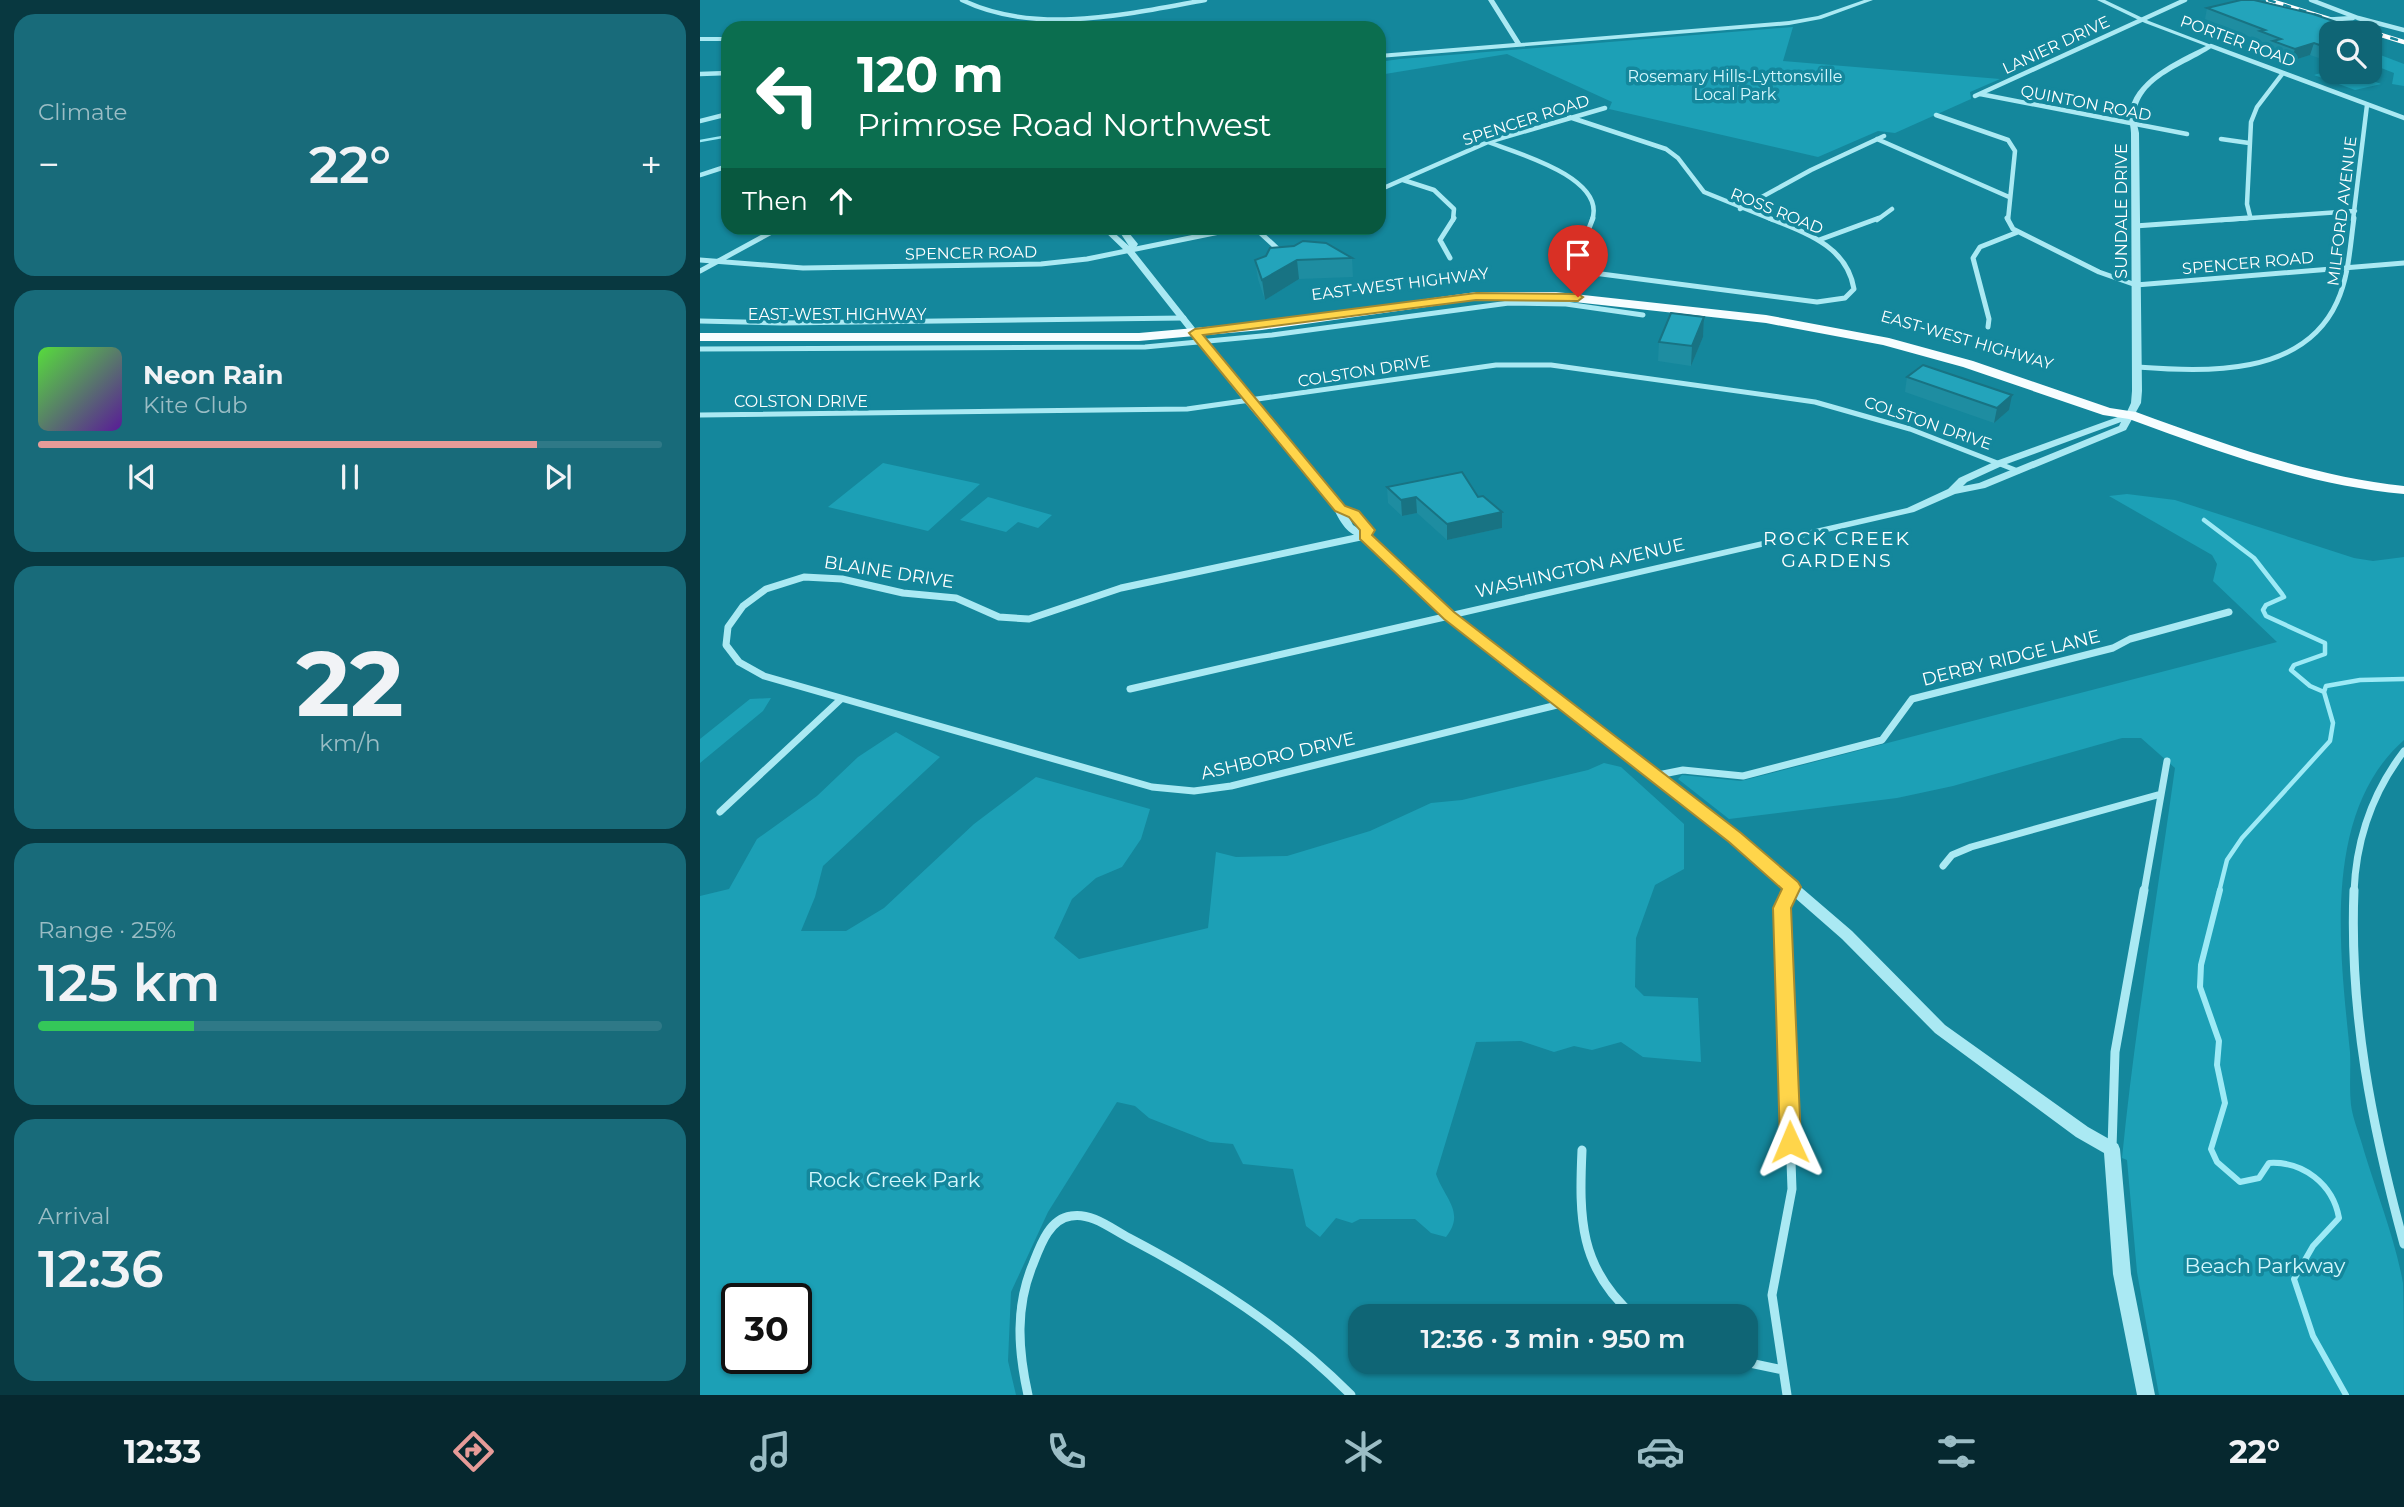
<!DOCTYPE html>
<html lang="en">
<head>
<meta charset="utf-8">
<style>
	:root { --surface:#0f6575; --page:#186b7a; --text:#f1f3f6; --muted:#9bbdc5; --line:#2f7987; --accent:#e69b98 }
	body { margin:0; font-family:Montserrat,sans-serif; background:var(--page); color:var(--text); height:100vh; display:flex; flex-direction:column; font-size:26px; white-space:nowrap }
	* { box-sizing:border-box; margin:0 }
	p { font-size:23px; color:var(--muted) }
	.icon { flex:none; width:38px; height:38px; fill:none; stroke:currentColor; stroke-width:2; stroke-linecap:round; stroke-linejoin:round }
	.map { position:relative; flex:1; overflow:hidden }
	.sheet { display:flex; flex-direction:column; gap:14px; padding:14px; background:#083840; width:700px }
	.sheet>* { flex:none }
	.top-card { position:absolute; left:21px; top:21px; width:665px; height:214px; border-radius:21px; box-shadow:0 2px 5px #0004; background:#0b6e4f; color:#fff; overflow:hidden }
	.controls { position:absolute; left:1619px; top:21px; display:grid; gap:14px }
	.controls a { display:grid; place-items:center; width:63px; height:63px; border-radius:14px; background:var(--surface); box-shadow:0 2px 5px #0004; font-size:35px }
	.speed { position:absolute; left:21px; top:1283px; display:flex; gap:14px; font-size:35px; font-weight:700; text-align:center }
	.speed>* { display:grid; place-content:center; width:91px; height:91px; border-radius:50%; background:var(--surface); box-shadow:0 2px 5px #0004; line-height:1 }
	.speed .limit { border:4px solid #111; border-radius:10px; background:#fff; color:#111 }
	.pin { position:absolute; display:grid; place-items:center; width:60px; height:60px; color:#fff; margin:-72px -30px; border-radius:50% 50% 50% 0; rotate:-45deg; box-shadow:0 0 7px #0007 }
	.pin .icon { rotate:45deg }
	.me { position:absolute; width:77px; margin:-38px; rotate:359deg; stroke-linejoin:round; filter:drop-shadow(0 0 5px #0008) }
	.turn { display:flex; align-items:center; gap:24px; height:147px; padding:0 21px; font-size:32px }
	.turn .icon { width:91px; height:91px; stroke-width:2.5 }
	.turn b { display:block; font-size:49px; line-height:60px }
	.then { display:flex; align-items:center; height:66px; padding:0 21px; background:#0003; gap:14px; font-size:26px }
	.big { font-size:52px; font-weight:600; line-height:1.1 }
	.sheet .card { flex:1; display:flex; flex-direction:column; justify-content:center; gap:10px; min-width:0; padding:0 24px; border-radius:21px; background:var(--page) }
	.sheet .dial { align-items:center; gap:0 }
	.dial b { font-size:91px; line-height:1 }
	.song { display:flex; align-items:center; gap:21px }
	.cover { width:84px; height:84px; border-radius:10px; background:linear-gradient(135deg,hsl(110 70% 55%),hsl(270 70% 35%)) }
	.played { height:7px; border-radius:4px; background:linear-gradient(90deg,var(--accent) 80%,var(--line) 80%) }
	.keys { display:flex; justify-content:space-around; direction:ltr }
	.heat { display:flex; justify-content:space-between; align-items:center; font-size:38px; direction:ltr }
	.charge { height:10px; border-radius:5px; background:linear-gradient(90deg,#34c759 25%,var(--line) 0) }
	.trip { position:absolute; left:648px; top:1304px; width:410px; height:70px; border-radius:21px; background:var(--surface); box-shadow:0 2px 5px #0004; font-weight:600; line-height:70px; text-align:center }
	.dock { display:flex; height:112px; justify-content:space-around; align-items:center; background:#06282f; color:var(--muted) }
	.dock .icon { width:49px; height:49px }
	.dock .selected { color:var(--accent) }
	.dock b { font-size:32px; color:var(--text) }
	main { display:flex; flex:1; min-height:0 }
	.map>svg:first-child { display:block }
</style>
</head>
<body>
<main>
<section class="sheet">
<div class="card"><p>Climate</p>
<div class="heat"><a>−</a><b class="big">22°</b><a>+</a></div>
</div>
<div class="card">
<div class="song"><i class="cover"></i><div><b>Neon Rain</b><p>Kite Club</p></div></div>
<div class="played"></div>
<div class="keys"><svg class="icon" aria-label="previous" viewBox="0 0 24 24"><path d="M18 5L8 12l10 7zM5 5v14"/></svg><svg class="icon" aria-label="pause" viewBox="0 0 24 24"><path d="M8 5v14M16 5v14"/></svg><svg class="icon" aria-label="next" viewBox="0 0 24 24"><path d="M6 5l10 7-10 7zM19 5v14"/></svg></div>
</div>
<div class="card dial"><b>22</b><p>km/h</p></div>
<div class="card"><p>Range · 25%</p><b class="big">125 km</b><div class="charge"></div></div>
<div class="card"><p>Arrival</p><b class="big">12:36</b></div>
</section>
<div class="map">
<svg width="1704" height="1395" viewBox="0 0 1704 1395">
	<rect width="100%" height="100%" fill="#14879c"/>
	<path fill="#1ca0b6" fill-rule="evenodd" d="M1093,27L1083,61L1300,79L1270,92L1271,99L1195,133L1178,131L1118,157L909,109L912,102L807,54L679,75V62L700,59Z
		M1670,51L1704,64V86L1692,84L1694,73L1676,66L1681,64L1670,60Z
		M1631,70L1649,72L1681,84L1655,90L1614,75Z
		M183,463L280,484L228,531L128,507Z
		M1427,494L1475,500L1654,558L1673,561L1704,557V740C1621,813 1640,953 1650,1052C1651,1069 1649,1087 1651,1105C1653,1120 1660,1136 1664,1151C1677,1194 1695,1239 1703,1283C1704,1314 1704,1363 1704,1395H1459L1437,1272L1427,1160L1422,1158C1435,1027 1457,898 1475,768L1441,738H1422L1253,786L1197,798L1029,819L978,779L982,775L1041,781L1577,642L1513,581L1517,564L1512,555L1409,496Z
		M288,497L352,515L338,528L318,522L306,532L260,520Z
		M71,698L63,711L0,763V739L50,699Z
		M196,732L240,757L123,866L115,897L101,931H146L184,908L274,824L336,777L450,809L441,839L422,867L396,878L372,899L354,938L379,959L508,928L516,852L536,857L587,856L670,831L731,803L762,800L888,770L904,763L921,767L984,824V869L955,885L936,938L935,987L944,996L998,998L1001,1062L943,1057L921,1042L892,1050L874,1046L854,1052L821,1041L776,1042L736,1174C744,1198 766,1212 746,1237L731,1233L715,1219H660L652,1223L636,1218L620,1237L606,1226L593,1169L543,1164L533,1144L510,1142L449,1118L435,1106L417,1102L348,1212L311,1292L308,1361L316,1395H0V896L29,889L57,839L117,796L158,757ZM37,1298H96V1358H37Z"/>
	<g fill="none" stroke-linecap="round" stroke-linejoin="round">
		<path stroke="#9deaf6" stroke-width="2.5" d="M0,141L28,136"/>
		<path stroke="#9deaf6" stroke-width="4.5" d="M1504,520L1554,558L1582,594L1584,597L1566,605L1563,610L1566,616L1625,643V654L1594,665L1591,670L1610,686L1624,692
			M1519,892L1527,860L1542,838L1630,741L1633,723L1624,692L1626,686L1660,680L1704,679"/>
		<path stroke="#9deaf6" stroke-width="6" d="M1520,890L1501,965L1500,987L1519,1041L1517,1065L1525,1103L1511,1149L1517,1162L1540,1182L1559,1178L1569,1163C1603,1161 1633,1184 1639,1218L1613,1246L1594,1279L1613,1336L1646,1395"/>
		<path stroke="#aae9f3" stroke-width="4.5" d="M262,0C336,36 428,14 505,0
			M1611,0L1658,18L1704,30
			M1511,46L1704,118
			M0,74L28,73
			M1280,94L1487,134
			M1275,96L1485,0
			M1236,115L1308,140L1315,151L1308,220
			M869,117L966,149L978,158L1004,192L1073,220
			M0,121L28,114
			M1177,139L1309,197
			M1521,139L1549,143
			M788,142C817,153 907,178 892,220
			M0,175L28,166
			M703,180L734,190L754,209L753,220
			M679,190L788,142L905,108
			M1040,209L1111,170L1184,136
			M1550,216L1547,204L1551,122L1557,107L1583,73
			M1177,220L1192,209
			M1521,220L1655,211
			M1653,220L1667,105"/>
		<path stroke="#aae9f3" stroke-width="5" d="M893,218L877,259V266L886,272L1117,302L1145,298L1154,289C1147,246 1106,233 1069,218
			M1307,218L1313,229L1399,272L1436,285L1704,263
			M1435,226L1547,218
			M555,228L579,250H583
			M1119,240L1179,218
			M750,258L740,240L754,218
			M0,260L103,268L341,264L387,259L539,228
			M0,271L79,228
			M0,321L81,323L484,318
			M1288,327L1289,319L1273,258L1280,247L1318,232
			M0,349L445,347L572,335L809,303L866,304L943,315
			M1437,367C1506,372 1603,377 1637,302C1649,276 1650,246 1654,218
			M0,415L487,409L796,365H851L1115,402L1210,429L1318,471"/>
		<path stroke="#aae9f3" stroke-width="7" d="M665,536L421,588L329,619L299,617L256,598L203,593L142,579L104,577L66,589L43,606L28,627L26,645L39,662L64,676L452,787L494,791L531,786L861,704
			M430,689L749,616
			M953,776L983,770L1043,776L1182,740L1212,699L1413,648L1430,639L1529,612
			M20,812L141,699
			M1243,866L1252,855L1271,847L1461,794
			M1090,892L1092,887
			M1444,892L1467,761
			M1654,892C1656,839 1672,793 1704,751"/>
		<path stroke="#aae9f3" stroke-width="9" d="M1654,890C1649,1012 1672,1127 1704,1244
			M1412,1148L1415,1052L1444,890
			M882,1150C879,1218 879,1268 934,1316
			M1045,1362L1083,1370
			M328,1395C318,1350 315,1307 333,1264C340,1246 349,1219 371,1216C391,1212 412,1229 429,1238C511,1281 585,1329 651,1395
			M1087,1395L1072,1295L1092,1189L1082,908L1091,890"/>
		<path fill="#aae9f3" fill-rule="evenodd" d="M788,0H794L821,43L1089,21L1118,16L1164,0H1173L1121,19L1089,25L679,58V54L815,43Z
			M1397,0H1405L1449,21L1514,46C1489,65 1437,77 1436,117C1436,122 1438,128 1439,133L1442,391L1441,403L1426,430L1285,488L1255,494L1214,512L758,617L1040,835L1152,931L1245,1025L1388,1127L1418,1144L1420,1149L1431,1274L1455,1395H1437L1413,1274L1404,1153L1376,1137L1235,1033L1142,939L1030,841L745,618L661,538C644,532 640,520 632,506L546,404L427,253L401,228H409L429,246L417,228H425L438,244L434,251L552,400L643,507L658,512L673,530L671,535L751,612L1207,508L1248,489L1259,478L1296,461L1426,414L1431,403L1432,391L1431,133C1431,128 1429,121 1429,116C1431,80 1478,60 1506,46L1445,23ZM1421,422L1419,426L1279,483L1263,486L1267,482L1304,465ZM648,515L650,516L662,531L653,525Z
			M0,37H28V41H0Z"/>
		<path fill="#f7fdff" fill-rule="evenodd" d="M776,292H856L1066,315L1189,338L1273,361L1410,408L1436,412C1524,444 1610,476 1704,486V494C1608,485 1519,452 1429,419L1403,415L1263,367L1183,345L1066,323L856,300H776L562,330L439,341H0V333H439L562,322Z"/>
		<g stroke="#fff" stroke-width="4.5">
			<path id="rail" d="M1568,0L1704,42"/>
		</g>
		<use href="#rail" stroke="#14879c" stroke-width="2.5" stroke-dasharray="8" stroke-linecap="butt"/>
		<path stroke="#aae9f3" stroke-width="4.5" d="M1623,20L1653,18"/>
	</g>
	<path fill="#1e8da1" d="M1507,8L1631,33V62L1610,55L1591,61L1570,53L1571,48L1557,43L1558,40L1505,19Z
		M566,256L652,258L653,277L599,279L565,300L558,279L555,260Z
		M1004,317L1003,337L991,366L958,361L959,342Z
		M1207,377L1309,410L1294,423L1205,392Z
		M687,487L778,497L802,528L747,540L717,513L702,516L688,503Z"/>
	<path fill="#187383" d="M1614,43L1610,55L1591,61L1595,49Z
		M597,260L599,279L565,300L562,280Z
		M1004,317L1003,337L991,366L992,346Z
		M1312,395L1309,410L1294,423L1297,408Z
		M716,497L717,513L702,516L701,500Z
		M802,512V528L747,540V524Z"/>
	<path fill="#23a4bb" stroke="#187383" stroke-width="2" d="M1541,0H1554L1613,14L1668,33H1631V49L1614,43L1595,49L1573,41L1581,39L1560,31L1565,30L1507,8Z
		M603,241L626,243L652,258L597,260L562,280L555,260L566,256L570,248L594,246Z
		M971,313L1004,317L992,346L959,342Z
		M1223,365L1312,395L1297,408L1207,377Z
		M762,472L778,497L783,496L802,512L747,524L716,497L701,500L687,487Z"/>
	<path fill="#ffd54a" stroke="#a68a30" stroke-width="2" d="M776,293L878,294L883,297L878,301L776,300L503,335L645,506L659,511L675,530L672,535L754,612L1041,833L1098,882L1101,887L1091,908L1101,1142L1098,1148L1090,1151L1083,1148L1080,1142L1073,908L1082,889L1029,842L744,619L660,539V530L649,517L635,511L489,333L495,329Z"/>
	<g text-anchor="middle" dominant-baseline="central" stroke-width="7" stroke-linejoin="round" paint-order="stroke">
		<g font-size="16" fill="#fff" stroke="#14879c">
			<text transform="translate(1538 41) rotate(20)">PORTER ROAD</text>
			<text transform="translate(1356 45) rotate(-25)">LANIER DRIVE</text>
			<text transform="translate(1386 103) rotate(11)">QUINTON ROAD</text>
			<text transform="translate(826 120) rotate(-18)">SPENCER ROAD</text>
			<text transform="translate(1077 211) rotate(22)">ROSS ROAD</text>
			<text transform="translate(1421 211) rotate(-90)">SUNDALE DRIVE</text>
			<text transform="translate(1642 211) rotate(-83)">MILFORD AVENUE</text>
			<text transform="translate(271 253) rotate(-1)">SPENCER ROAD</text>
			<text transform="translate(1548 263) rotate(-5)">SPENCER ROAD</text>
			<text transform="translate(700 284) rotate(-7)">EAST-WEST HIGHWAY</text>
			<text x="137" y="314">EAST-WEST HIGHWAY</text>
			<text transform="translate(1267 340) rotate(16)">EAST-WEST HIGHWAY</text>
			<text transform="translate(664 371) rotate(-9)">COLSTON DRIVE</text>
			<text x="101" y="401">COLSTON DRIVE</text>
			<text transform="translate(1228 423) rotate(19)">COLSTON DRIVE</text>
		</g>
		<g font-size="16" fill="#d3f7fd" stroke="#14879c">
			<text x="1035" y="76">Rosemary Hills-Lyttonsville<tspan x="1035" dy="18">Local Park</tspan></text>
		</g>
		<g font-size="18" fill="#fff" stroke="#14879c">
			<text transform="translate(880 568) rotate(-13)">WASHINGTON AVENUE</text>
			<text transform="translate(189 572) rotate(9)">BLAINE DRIVE</text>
			<text transform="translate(1311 658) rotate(-14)">DERBY RIDGE LANE</text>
			<text transform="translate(578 756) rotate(-13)">ASHBORO DRIVE</text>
		</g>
		<g font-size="19" letter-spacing="2" fill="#fff" stroke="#14879c">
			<text x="1137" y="538">ROCK CREEK<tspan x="1137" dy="22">GARDENS</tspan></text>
		</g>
		<g font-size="21" fill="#d3f7fd" stroke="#14879c">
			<text x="194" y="1179">Rock Creek Park</text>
			<text x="1565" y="1265">Beach Parkway</text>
		</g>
	</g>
</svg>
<div class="controls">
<a><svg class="icon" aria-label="search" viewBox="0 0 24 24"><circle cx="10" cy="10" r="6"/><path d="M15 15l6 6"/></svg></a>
</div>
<div class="speed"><div class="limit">30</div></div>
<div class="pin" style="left:878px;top:297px;background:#d93025"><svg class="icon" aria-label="arrive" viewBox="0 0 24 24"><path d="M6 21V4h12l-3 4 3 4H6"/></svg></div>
<svg class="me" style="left:1090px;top:1142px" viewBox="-20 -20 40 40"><path d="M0-17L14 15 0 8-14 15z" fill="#ffd54a" stroke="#fff" stroke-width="4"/></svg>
<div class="trip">12:36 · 3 min · 950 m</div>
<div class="top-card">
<div class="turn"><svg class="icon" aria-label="left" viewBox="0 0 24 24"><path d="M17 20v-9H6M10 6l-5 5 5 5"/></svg><div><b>120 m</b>Primrose Road Northwest</div></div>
<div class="then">Then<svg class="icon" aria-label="ahead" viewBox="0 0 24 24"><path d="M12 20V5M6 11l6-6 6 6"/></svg></div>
</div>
</div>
</main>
<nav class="dock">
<b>12:33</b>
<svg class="icon selected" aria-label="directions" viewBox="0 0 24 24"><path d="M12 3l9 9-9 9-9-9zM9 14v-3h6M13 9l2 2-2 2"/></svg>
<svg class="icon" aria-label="music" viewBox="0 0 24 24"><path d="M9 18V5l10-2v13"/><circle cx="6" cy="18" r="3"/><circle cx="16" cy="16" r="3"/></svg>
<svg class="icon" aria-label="phone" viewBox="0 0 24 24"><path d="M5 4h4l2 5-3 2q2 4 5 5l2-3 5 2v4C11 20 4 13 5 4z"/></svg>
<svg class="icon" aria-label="climate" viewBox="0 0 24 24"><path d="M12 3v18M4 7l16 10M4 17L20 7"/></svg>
<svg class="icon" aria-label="car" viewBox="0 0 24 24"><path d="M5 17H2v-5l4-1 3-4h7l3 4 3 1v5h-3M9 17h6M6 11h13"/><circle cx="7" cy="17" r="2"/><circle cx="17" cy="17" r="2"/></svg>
<svg class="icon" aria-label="filters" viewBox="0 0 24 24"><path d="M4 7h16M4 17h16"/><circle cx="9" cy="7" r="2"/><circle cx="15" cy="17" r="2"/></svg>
<b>22°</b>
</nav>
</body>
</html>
